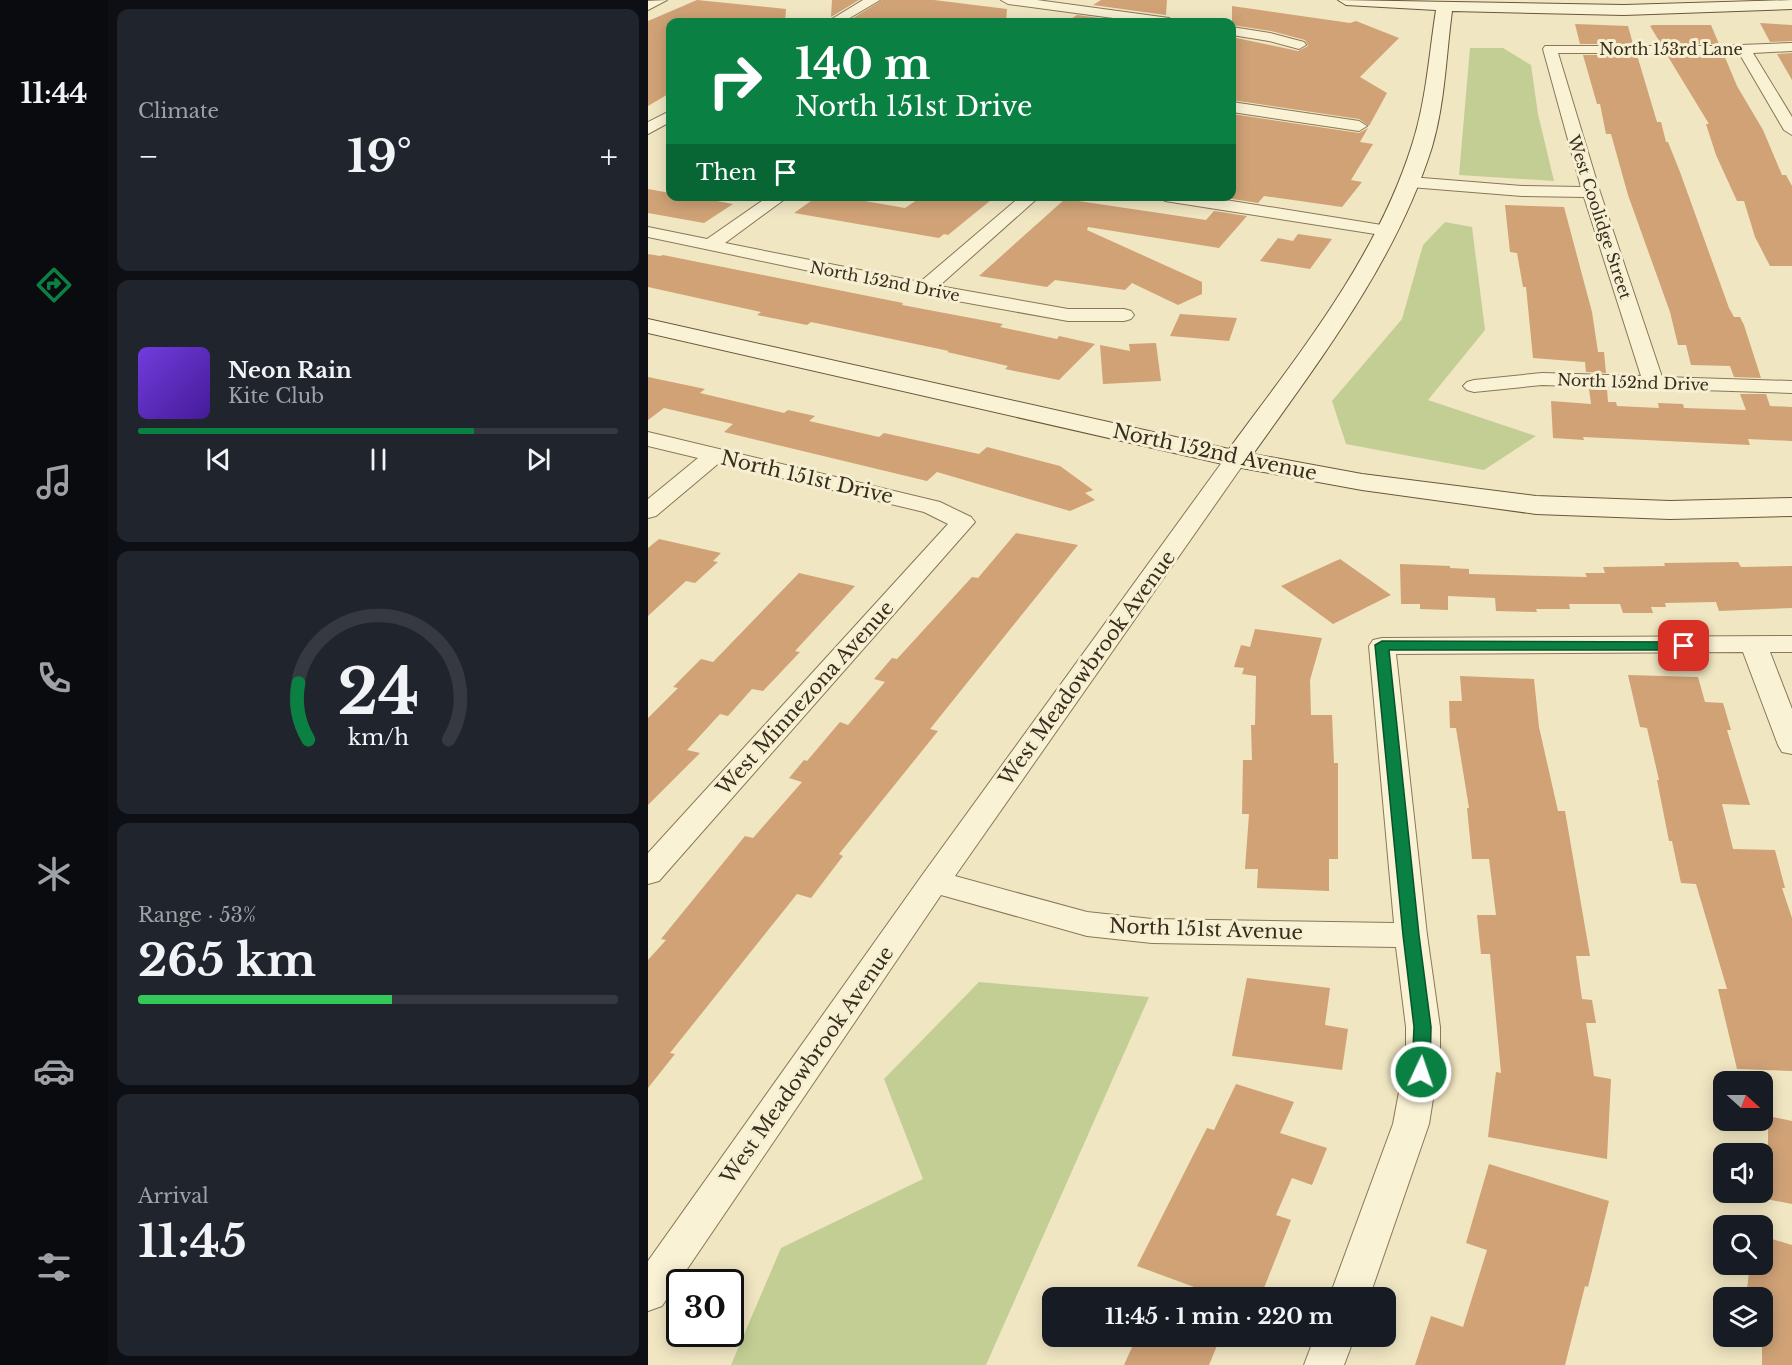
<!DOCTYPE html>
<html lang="en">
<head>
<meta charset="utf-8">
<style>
	:root { --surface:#171b24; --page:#20242c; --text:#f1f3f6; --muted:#9ea1a6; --line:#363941; --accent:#0b8043 }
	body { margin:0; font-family:"Libre Baskerville",serif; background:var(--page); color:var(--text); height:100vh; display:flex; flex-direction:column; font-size:22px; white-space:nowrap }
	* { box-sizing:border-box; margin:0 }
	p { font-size:20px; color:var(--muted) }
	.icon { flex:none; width:33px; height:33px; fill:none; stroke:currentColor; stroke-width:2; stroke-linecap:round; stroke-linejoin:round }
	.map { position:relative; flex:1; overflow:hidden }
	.panel { display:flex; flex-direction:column; gap:9px; padding:9px; background:#0d0f14; width:540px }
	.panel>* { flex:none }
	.hud { position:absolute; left:18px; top:18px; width:570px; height:183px; border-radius:12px; box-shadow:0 3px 15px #0003; background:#0b8043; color:#fff; overflow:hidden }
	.needle { width:39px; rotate:111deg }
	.buttons { position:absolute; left:1065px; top:1071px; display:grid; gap:12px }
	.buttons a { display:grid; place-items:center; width:60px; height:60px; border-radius:12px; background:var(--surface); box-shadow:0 3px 15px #0003; font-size:30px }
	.speed { position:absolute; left:18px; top:1269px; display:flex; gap:12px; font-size:30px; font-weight:700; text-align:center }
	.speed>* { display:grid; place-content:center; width:78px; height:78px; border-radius:50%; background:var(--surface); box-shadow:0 3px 15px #0003; line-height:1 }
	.speed .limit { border:3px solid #111; border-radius:9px; background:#fff; color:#111 }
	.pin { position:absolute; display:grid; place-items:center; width:51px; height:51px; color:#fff; margin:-26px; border-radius:12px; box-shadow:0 3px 9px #0006 }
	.me { position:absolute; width:66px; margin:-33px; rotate:3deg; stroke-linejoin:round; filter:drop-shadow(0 0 4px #0008) }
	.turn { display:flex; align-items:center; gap:21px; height:126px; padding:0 30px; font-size:27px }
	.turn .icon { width:78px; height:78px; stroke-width:2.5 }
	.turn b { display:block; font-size:42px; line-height:51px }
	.then { display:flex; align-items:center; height:57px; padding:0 30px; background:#0003; gap:12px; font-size:22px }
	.big { font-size:45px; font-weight:800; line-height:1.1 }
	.panel .tile { flex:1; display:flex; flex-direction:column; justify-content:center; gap:9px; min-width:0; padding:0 21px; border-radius:12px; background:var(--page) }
	.panel .dial { align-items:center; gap:0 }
	.dial svg { height:156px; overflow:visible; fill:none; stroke:var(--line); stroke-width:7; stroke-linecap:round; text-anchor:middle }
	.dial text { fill:var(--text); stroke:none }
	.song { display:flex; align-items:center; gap:18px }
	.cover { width:72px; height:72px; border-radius:9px; background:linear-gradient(135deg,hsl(260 70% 55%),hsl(260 70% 35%)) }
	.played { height:6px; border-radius:3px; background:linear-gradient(90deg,var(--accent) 70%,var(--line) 70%) }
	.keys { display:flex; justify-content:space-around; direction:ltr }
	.heat { display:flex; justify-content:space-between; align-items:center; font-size:33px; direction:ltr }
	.charge { height:9px; border-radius:4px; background:linear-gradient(90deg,#34c759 53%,var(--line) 0) }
	.trip { position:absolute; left:394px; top:1287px; width:354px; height:60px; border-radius:12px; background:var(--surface); box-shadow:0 3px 15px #0003; font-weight:800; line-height:60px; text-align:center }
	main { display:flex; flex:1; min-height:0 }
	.tab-bar { display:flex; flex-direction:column; width:108px; justify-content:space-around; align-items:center; background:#090b0e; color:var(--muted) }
	.tab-bar .icon { width:42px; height:42px }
	.tab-bar .current { color:var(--accent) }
	.tab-bar b { font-size:27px; color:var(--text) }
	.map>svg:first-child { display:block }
</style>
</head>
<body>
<main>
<nav class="tab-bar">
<b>11:44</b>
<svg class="icon current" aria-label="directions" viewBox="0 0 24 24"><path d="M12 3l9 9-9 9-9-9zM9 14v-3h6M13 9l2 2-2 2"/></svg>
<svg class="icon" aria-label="music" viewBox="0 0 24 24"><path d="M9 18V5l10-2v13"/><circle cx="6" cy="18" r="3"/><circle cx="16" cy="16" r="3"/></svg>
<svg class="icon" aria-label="phone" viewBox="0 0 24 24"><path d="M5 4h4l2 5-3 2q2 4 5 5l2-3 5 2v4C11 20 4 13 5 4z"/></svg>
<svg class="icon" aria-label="climate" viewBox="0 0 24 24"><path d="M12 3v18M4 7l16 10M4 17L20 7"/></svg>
<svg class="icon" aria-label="car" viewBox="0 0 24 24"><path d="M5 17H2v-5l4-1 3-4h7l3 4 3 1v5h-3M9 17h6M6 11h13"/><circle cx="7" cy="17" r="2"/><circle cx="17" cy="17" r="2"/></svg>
<svg class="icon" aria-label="filters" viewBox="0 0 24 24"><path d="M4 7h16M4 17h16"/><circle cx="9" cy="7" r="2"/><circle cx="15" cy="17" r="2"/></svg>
</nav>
<section class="panel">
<div class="tile"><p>Climate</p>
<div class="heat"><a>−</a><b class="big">19°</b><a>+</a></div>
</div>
<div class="tile">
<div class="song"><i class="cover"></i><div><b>Neon Rain</b><p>Kite Club</p></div></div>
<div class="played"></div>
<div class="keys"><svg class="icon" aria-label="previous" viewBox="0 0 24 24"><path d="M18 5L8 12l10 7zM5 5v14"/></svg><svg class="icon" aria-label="pause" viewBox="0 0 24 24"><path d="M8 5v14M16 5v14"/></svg><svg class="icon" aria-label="next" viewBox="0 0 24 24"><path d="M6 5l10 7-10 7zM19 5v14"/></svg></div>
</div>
<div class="tile dial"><svg viewBox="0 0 100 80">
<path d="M14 69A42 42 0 1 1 86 69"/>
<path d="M14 69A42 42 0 0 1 9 40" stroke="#0b8043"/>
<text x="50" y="56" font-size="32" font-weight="700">24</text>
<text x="50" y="72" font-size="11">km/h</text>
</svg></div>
<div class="tile"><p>Range · 53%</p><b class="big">265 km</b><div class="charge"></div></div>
<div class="tile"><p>Arrival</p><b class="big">11:45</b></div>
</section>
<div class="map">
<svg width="1144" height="1365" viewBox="0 0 1144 1365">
	<rect width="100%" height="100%" fill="#f0e6c2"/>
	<path fill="#c3ce95" d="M822,48H855L883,65L890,114L906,181L811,175Z
		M797,222L824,227L837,330L780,400L888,436L836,470L698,444L684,401L754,319L775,245Z
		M331,982L501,997L338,1365H83L133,1248L275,1179L236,1079Z"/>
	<path fill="#d0a276" d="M49,0L138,9L137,22H22V93L0,106V21Z
		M184,0H211L183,17Z
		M234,0H286L359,9L358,22H199Z
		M453,0H519L518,15L445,5Z
		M584,6L702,23L708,21L751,38L712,77L739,93L721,126L711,119L584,100V37L650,51L660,46L657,40L623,31L584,25Z
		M429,15L482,22H418Z
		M1112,23L1144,25V41L1122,42Z
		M927,24L980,26L985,44H932Z
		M1005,25H1063L1071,44H1013L1002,26Z
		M1144,53V80L1129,54Z
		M935,55H989L1009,122H1013L1018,142H1020L1032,172L1081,308L1086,317H1092L1096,325L1113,378L1086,377L1082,366L1043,365L1038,345H1030L1022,312L980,195L963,134H958L952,104H949Z
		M1019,55H1076L1089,86L1115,130L1134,175H1138L1144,186V266H1122L1107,237L1096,201H1089L1068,155L1058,124H1061Z
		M584,114L711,133L720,128L712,142L725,144L703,180L714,182L694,207L616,196L610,203L578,198L584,196Z
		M0,189L22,193V196H42L85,204L56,223L0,213Z
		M170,196H188L257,208L272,198L285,200L290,196H320L343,200L300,235L296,234L291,238L146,213Z
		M417,199L558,220L566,211L599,216L571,248L440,227L439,230L554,282V294L530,305L484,283L477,290L407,280L399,287L331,276Z
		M857,205L916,207L944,312L950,352H956L958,373L938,372L937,362L885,358L878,287H875L869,253L862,252Z
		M650,234L684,239L662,269L612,261L630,238L645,241Z
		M0,254L12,256L15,255L255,303L254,305L355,324L352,327L409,339L411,336L447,344L411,380L357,369L360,366L299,352L301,351L163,322L159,325L109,315L113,312L0,287Z
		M532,314L589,318L581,341L522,336Z
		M508,343L513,381L455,384L452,345L482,351L481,344Z
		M0,377L57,389L52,393L107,406L136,413L140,410L167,416L161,421L231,437L236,433L331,454L339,447L412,466L445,490L437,493L447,500L422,511L289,472L279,481L76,432L85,424L16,408L0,420Z
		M941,389H959L960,402H968L969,406L1011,408L1010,403L1035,404L1036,408L1098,410L1092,394H1118L1122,406L1144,407V441L1100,439L1102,445L935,437L936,440L905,438L903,401L943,404Z
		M368,533L430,545L282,729L290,731L191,854L195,856L163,898L149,894L22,1053L27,1054L0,1088V960L18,940L13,939L97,836L105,838L154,782L141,778L156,760L159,761L192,722L200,725L237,682L226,679L244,658L249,659L324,577L330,578Z
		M11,539L73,553L65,561L70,562L47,583L38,581L0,616V548Z
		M692,559L743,595L685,624L633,586Z
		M1090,562L1093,567L1144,566V608L1071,611L1068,602L1017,603L1018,607H1003L1005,613H975L972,604H921L922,609H888L889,612L848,611L847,598L800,596V610L772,609V604H753L752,564L802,566V568L821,569V574L939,577L937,573H957L955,567L1017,566L1016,563Z
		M151,573L207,586L147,651L152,652L115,691L104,689L80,716L72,714L39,750L52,753L0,805V718L30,688L25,687L53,659L65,662Z
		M607,629L674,638L662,680L663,715H684L686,763H690V859H681V891L609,888L610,869H597L601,814H594L595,760H604L603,725H607L608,676L594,674L596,668L586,667L593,645L602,647Z
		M980,675L1050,677L1057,702L1075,703L1083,730H1079L1102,805L1074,804L1085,849L1127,850L1137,888H1134L1144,918V1071L1089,1069L1070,989H1079L1048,884L1033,883L1024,841H1021L1009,780H1011L999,728L992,727Z
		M812,676L886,679L891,727L910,811H917L942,956H928L934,999L944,1000L948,1023H938L946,1076L963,1079L959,1159L840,1137L848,1072L853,1073L842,954H833L829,915H848L841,859H824L819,808H821L808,728H802L801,701H814Z
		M599,978L682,988L677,1025L700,1029L694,1070L584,1056Z
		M588,1084L646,1102L632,1133L679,1148L664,1185L644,1178L628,1215L643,1220L612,1298H576L489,1266L559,1128L566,1130Z
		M1120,1116L1144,1121V1204L1108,1197V1192H1114V1154H1108V1151L1120,1153Z
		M841,1164L961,1201L940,1287L937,1286L917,1365H767L783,1316L815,1327L839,1250L818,1243Z
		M1114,1236L1144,1245V1365H1114V1298H1098L1102,1264H1114Z
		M489,1336H573L561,1365H476Z"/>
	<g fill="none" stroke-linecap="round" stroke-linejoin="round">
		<g stroke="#8a7758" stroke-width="2">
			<path id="street" d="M19,0L0,10V1Z
				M215,0H232L195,22H179Z
				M353,0H389L521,18L528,22H495L360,4Z
				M584,27L622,33L656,42L658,45L651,49L621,41L584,35Z
				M1144,43V51L1105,53L1144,117V135L1136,130L1091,53H910L952,192L1014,377L1144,381V393L894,385L826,392L819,390L815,386L819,382L826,380L894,373L993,376L936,197L874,196L762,187L756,186L754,182L756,178L762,177L874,186L933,187L895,49L897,46H1066Z
				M584,102L711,121L719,126L711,131L584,112Z
				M22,111V122L0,134V122Z
				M121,196H141L77,243L272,282L373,196H392L291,286L420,309H476L483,311L486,315L483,319L476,321H420L276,295L0,237V227L59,239Z
				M509,196H553L740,226L746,227L749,231L746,235L740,236L517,201Z
				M0,432L292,502L323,517L327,522L11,881L0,884V853L300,524L276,512L71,463L8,516L0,518V499L50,458L0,446Z
				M588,452L596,454L599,459L307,876L439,912L504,919L746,923L721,646L725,640L734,638L1144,636V652H1122L1144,709V754L1134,752L1130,745L1095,652L748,654L779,935L792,1027V1055L781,1124L721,1298H681L745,1124L758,1055V1027L748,947L504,943L439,936L293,895L14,1306L0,1311V1261L275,874L580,454Z
				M667,1336H707L696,1365H656Z"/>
		</g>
		<g stroke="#6c573b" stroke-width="2">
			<path id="secondary" d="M690,0L976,5L1144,0V9L976,15L804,11C798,56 797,103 784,147C748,261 674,357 605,454L714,474L888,496L1022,501L1144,498V516L1022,519L888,514L714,490L588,467L0,333V319L581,449C651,354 728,259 764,145C778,102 781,55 788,10L698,5Z"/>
		</g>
		<use href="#street" fill="#faf2d5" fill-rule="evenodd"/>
		<use href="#secondary" fill="#faf2d5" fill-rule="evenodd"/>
	</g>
	<path fill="#0b8043" stroke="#07532c" stroke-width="1.5" d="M734,641L1036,642L1043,646L1036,650H741L771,935L783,1027L782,1072L779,1077L773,1079L767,1077L764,1072L766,1027L755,935L727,645Z"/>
	<g text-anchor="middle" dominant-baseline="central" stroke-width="6" stroke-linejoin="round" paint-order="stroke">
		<g font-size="16" fill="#392d1d" stroke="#f7efd2">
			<text x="1023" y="49">North 153rd Lane</text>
			<text transform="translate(952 217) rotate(72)">West Coolidge Street</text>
			<text transform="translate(237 281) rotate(11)">North 152nd Drive</text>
			<text transform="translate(985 382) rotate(2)">North 152nd Drive</text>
		</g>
		<g font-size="20" fill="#392d1d" stroke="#f7efd2">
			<text transform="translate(567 452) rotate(12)">North 152nd Avenue</text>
			<text transform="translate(159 477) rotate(13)">North 151st Drive</text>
			<text transform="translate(439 668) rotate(-54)">West Meadowbrook Avenue</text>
			<text transform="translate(157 698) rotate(-48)">West Minnezona Avenue</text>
			<text transform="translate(558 929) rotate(2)">North 151st Avenue</text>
			<text transform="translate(159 1065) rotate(-55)">West Meadowbrook Avenue</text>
		</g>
	</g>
</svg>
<div class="buttons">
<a><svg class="needle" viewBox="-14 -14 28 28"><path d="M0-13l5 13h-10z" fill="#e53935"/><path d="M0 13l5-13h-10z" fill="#9ea1a6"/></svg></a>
<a><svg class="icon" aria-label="sound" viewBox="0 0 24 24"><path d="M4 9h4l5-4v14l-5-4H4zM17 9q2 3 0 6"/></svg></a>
<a><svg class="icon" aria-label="search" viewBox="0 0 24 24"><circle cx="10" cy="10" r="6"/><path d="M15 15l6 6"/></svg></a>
<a><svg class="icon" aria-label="layers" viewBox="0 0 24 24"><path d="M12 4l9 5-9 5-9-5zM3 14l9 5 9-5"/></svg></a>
</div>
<div class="speed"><div class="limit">30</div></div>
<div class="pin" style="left:1036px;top:646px;background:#d93025"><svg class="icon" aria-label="arrive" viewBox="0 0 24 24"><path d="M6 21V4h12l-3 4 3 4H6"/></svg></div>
<svg class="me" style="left:773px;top:1072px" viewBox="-20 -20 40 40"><circle r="17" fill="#0b8043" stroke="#fff" stroke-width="3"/><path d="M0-11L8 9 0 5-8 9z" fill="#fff"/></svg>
<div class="trip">11:45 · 1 min · 220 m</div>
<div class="hud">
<div class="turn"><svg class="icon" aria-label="right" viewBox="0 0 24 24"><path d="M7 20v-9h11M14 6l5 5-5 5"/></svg><div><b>140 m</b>North 151st Drive</div></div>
<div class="then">Then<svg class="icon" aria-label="arrive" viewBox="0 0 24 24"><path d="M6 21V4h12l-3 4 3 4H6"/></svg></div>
</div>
</div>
</main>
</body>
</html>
